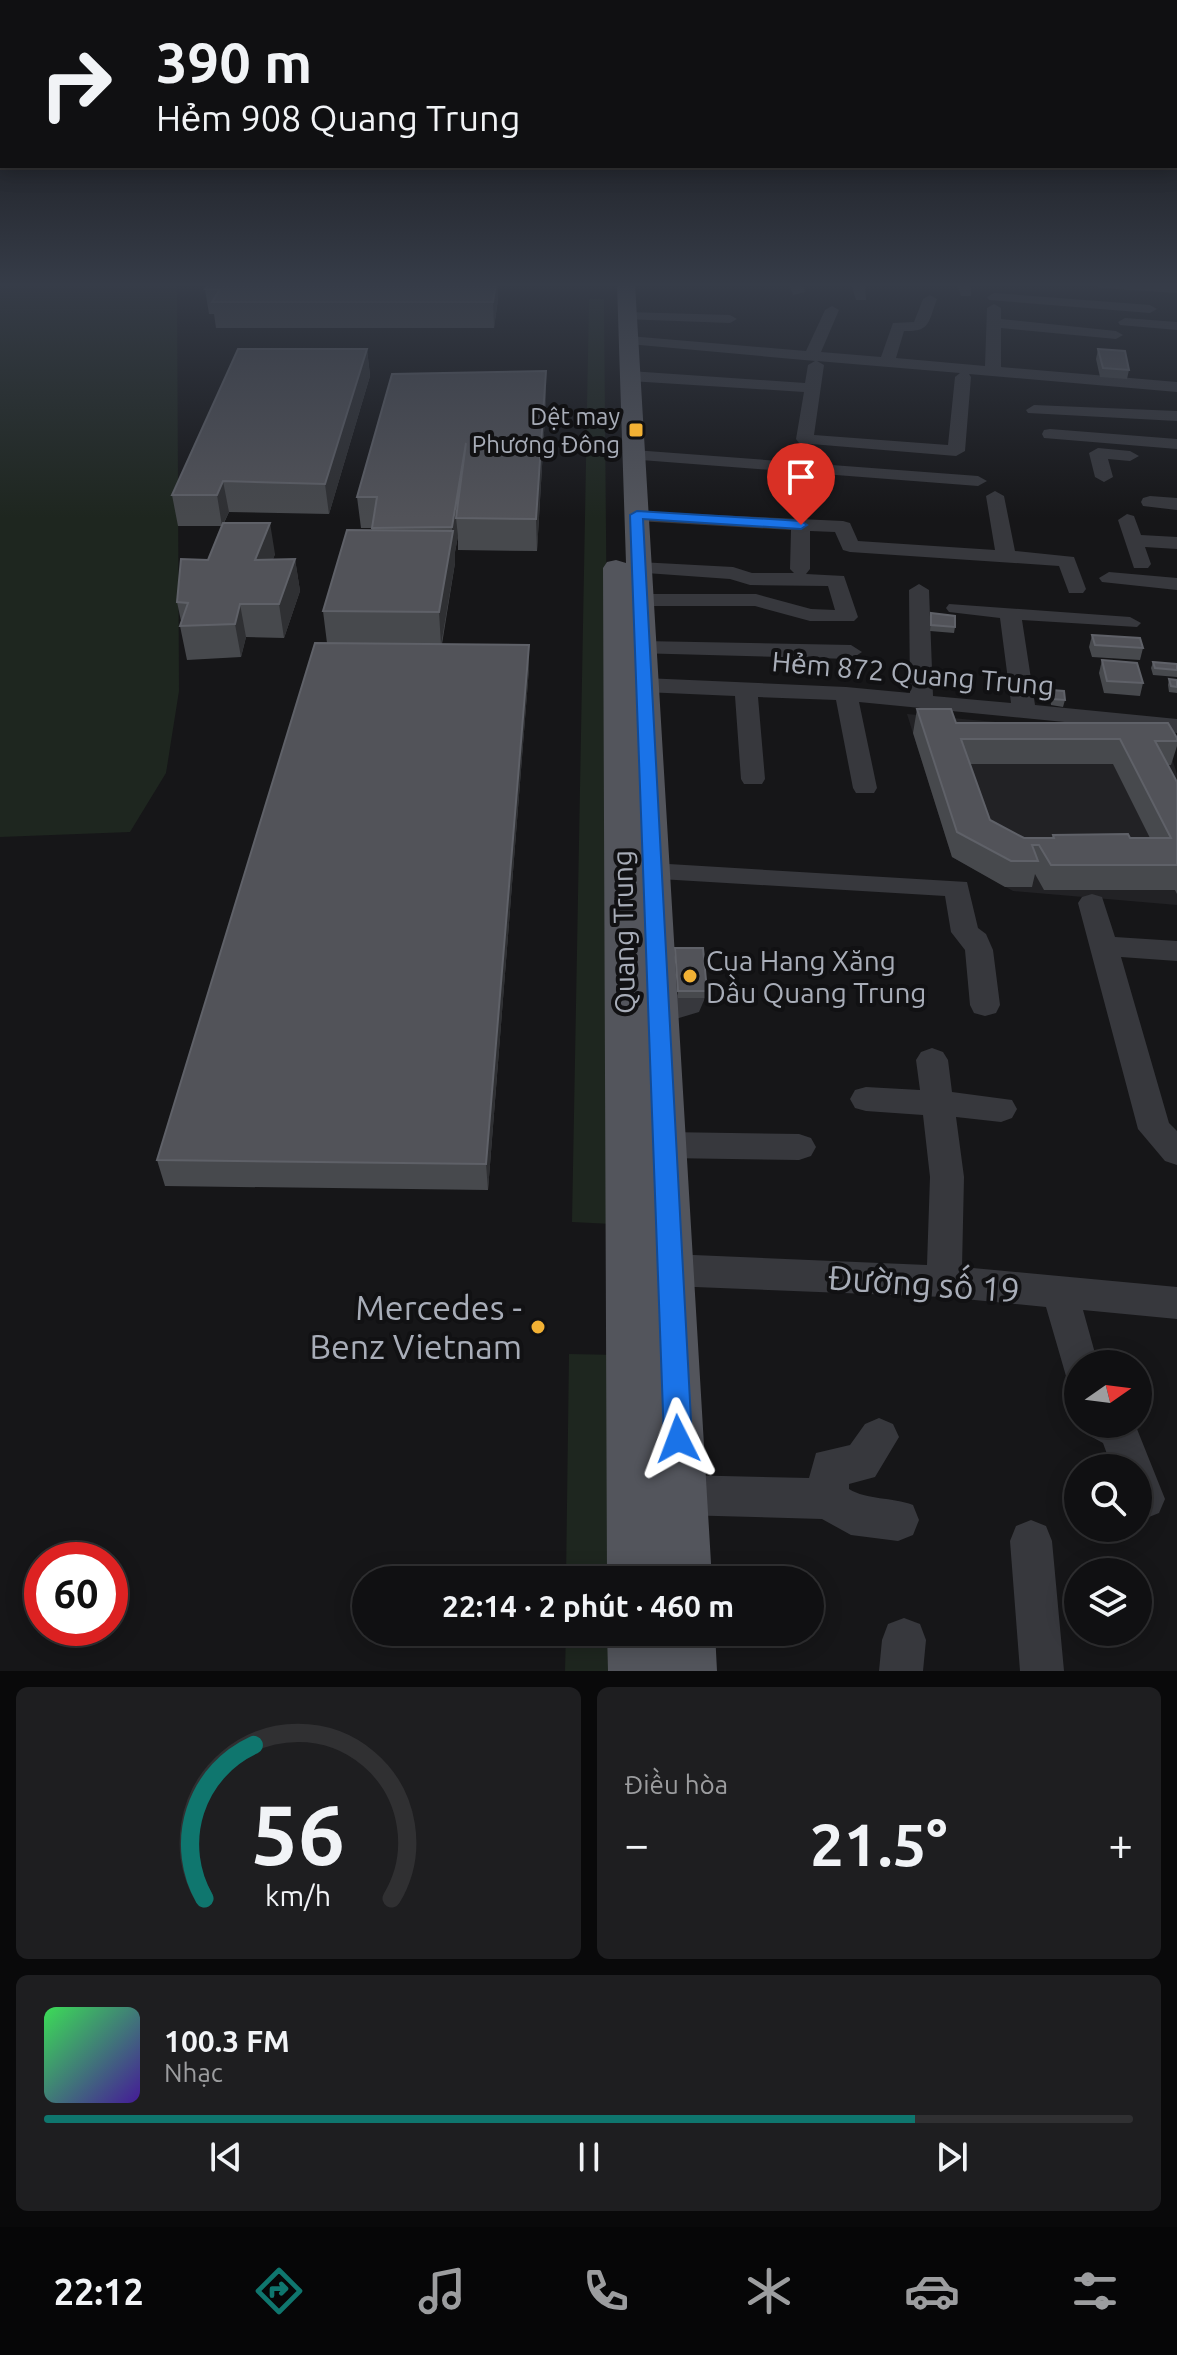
<!DOCTYPE html>
<html lang="vi">
<head>
<meta charset="utf-8">
<style>
	:root { --surface:#101012; --page:#1e1e20; --text:#f1f3f6; --muted:#9c9d9f; --line:#303032; --accent:#0f766e }
	body { margin:0; font-family:Ubuntu,sans-serif; background:var(--page); color:var(--text); height:100vh; display:flex; flex-direction:column; font-size:30px; white-space:nowrap }
	* { box-sizing:border-box; margin:0 }
	p { font-size:26px; color:var(--muted) }
	.icon { flex:none; width:44px; height:44px; fill:none; stroke:currentColor; stroke-width:2; stroke-linecap:round; stroke-linejoin:round }
	.map { position:relative; height:1671px; overflow:hidden }
	.sheet { display:flex; flex-direction:column; gap:16px; padding:16px; background:#09090a; flex:1 }
	.sheet>* { flex:none }
	.banner { position:absolute; left:0px; top:0px; width:1178px; height:168px; box-shadow:0 4px 20px #0003,0 0 0 2px var(--line); background:#101012; color:var(--text); overflow:hidden }
	.needle { width:52px; rotate:76deg }
	.buttons { position:absolute; left:1064px; top:1350px; display:grid; gap:16px }
	.buttons a { display:grid; place-items:center; width:88px; height:88px; border-radius:50%; background:var(--surface); box-shadow:0 4px 20px #0003,0 0 0 2px var(--line); font-size:40px }
	.speed { position:absolute; left:24px; top:1542px; display:flex; gap:16px; font-size:40px; font-weight:700; text-align:center }
	.speed>* { display:grid; place-content:center; width:104px; height:104px; border-radius:50%; background:var(--surface); box-shadow:0 4px 20px #0003,0 0 0 2px var(--line); line-height:1 }
	.speed .limit { border:12px solid #d22; background:#fff; color:#111 }
	.pin { position:absolute; display:grid; place-items:center; width:68px; height:68px; color:#fff; margin:-82px -34px; border-radius:50% 50% 50% 0; rotate:-45deg; box-shadow:0 0 8px #0007 }
	.pin .icon { rotate:45deg }
	.me { position:absolute; width:88px; margin:-44px; rotate:357deg; stroke-linejoin:round; filter:drop-shadow(0 0 6px #0008) }
	.turn { display:flex; align-items:center; gap:28px; height:168px; padding:0 24px; font-size:36px }
	.turn .icon { width:104px; height:104px; stroke-width:2.5 }
	.turn b { display:block; font-size:56px; line-height:68px }
	.big { font-size:60px; font-weight:700; line-height:1.1 }
	.sheet .widget { flex:1; display:flex; flex-direction:column; justify-content:center; gap:12px; min-width:0; padding:0 28px; border-radius:12px; background:var(--page) }
	.sheet .dial { align-items:center; gap:0 }
	.dial svg { height:208px; overflow:visible; fill:none; stroke:var(--line); stroke-width:7; stroke-linecap:round; text-anchor:middle }
	.dial text { fill:var(--text); stroke:none }
	.song { display:flex; align-items:center; gap:24px }
	.cover { width:96px; height:96px; border-radius:12px; background:linear-gradient(135deg,hsl(130 70% 55%),hsl(260 70% 35%)) }
	.played { height:8px; border-radius:4px; background:linear-gradient(90deg,var(--accent) 80%,var(--line) 80%) }
	.keys { display:flex; justify-content:space-around; direction:ltr }
	.heat { display:flex; justify-content:space-between; align-items:center; font-size:44px; direction:ltr }
	.sheet .tiles { flex:1; display:grid; gap:16px; grid-template-columns:1fr 1fr }
	.widget:last-child { grid-column:span 2 }
	.trip { position:absolute; left:352px; top:1566px; width:472px; height:80px; border-radius:40px; background:var(--surface); box-shadow:0 4px 20px #0003,0 0 0 2px var(--line); font-weight:700; line-height:80px; text-align:center }
	.tab-bar { display:flex; height:128px; justify-content:space-around; align-items:center; background:#060607; color:var(--muted) }
	.tab-bar .icon { width:56px; height:56px }
	.tab-bar .active { color:var(--accent) }
	.tab-bar b { font-size:36px; color:var(--text) }
	.map>svg:first-child { display:block }
</style>
</head>
<body>
<div class="map">
<svg width="1177" height="1671" viewBox="0 0 1177 1671">
	<rect width="100%" height="100%" fill="#161618"/>
	<path fill="#222225" d="M907,714L1165,737L1177,774V905L1013,891L952,857Z"/>
	<path fill="#1e261f" d="M0,284H177L179,691L166,773L130,832L0,837Z
		M589,299H604L612,1224L572,1222Z
		M569,1354L618,1355L619,1580H566Z
		M566,1632H619V1671H565Z"/>
	<g fill="none" stroke-linecap="round" stroke-linejoin="round">
		<path fill="#37383d" fill-rule="evenodd" d="M789,284H803L805,292L793,295Z
			M851,284H865L866,300H856Z
			M957,284H971V296H961Z
			M1094,284L1177,285V293L1101,288Z
			M994,293L1150,305L1157,309L1150,313L989,300L987,297Z
			M930,295L937,299C928,322 931,332 904,331L896,358L985,366L987,308L994,304L1001,308V319L1116,331L1123,335L1116,339L1001,328V367L1177,382V392L969,374L971,377L965,451L956,456L799,443L796,439L804,392L630,381L622,376L630,371L805,383L808,365L815,361L629,344L622,340L629,336L806,351L825,310L832,306L839,310L821,352L881,357L893,323L914,322L923,299ZM817,361L960,373L955,377L948,445L814,435L824,365Z
			M628,312L730,315L737,319L730,323L623,319L621,316Z
			M1125,318L1177,322V330L1120,325L1118,322Z
			M1034,405L1177,411V421L1028,413L1026,410Z
			M1050,429L1177,439V449L1044,438L1042,434L1044,430Z
			M1098,448L1130,451L1139,456L1130,461L1108,459L1113,477L1104,482L1095,477L1089,453Z
			M634,450L978,476L987,481L978,486L628,459L625,455L628,451Z
			M995,491L1004,496L1015,551L1074,557L1086,589L1083,593H1069L1059,566L850,552L843,550L835,532L810,531V569L806,574L844,576L858,617L854,621H810L755,606H640L630,600L640,594H756L811,609L835,610L828,586L750,585L730,579L632,572L629,568L639,562L733,567L752,573H794L790,569L791,530L637,521L630,519L628,515L630,511L843,521L850,523L858,541L995,550L986,496Z
			M1150,496L1177,498V510L1143,506L1141,502L1143,498Z
			M1127,514L1134,516L1141,535L1177,537V549L1145,547L1151,564L1148,568H1134L1118,520Z
			M1109,572L1177,578V590L1102,582L1099,578Z
			M919,584L929,590L933,696L1011,703L1000,618L949,612L946,608L949,604L1130,617L1141,623L1137,627L1022,620L1035,705L1177,719V733L859,702L877,788L874,793H856L853,788L836,700L758,697L765,779L762,784H744L741,779L735,696L644,692L636,690L633,685L636,680L644,678L846,687L910,693L909,590Z
			M642,641L851,645L862,652L851,659L634,653L631,648Z
			M652,863L967,882L978,928L986,934L993,950L1000,1005L996,1013L985,1016L974,1013L970,1005L965,950L951,932L945,896L643,878L639,872L643,866Z
			M1092,894L1102,897L1115,937L1177,941V961L1121,957L1169,1123L1177,1131V1165L1165,1161L1138,1129L1078,903L1082,897Z
			M690,987L700,990L705,998L699,1012L659,1024L648,1021L644,1013L648,1005L676,997L680,990Z
			M932,1048L943,1052L948,1060L952,1092L1012,1100L1017,1109L1012,1118L1001,1122L956,1117L964,1177L962,1267L1177,1287V1319L1083,1310L1098,1364H1078V1381L1066,1376L1046,1307L944,1297L670,1286L657,1281L652,1270L657,1259L670,1254L927,1265L930,1177L923,1115L866,1111L855,1108L850,1099L855,1090L866,1087L920,1090L916,1060L921,1052Z
			M665,1132L799,1134L811,1138L816,1147L811,1156L799,1160L665,1158L653,1154L648,1145L653,1136Z
			M879,1418L893,1424L899,1437L875,1477L849,1484V1489C867,1500 892,1497 913,1505L919,1520L913,1535L898,1541L851,1535L822,1519L680,1515L666,1509L660,1495L666,1481L680,1475L809,1478L816,1453L850,1445L865,1424Z
			M1086,1424H1135L1165,1499L1159,1513L1144,1519L1138,1517V1468H1112L1103,1443L1092,1437Z
			M1031,1520L1046,1526L1052,1541L1064,1671H1020L1010,1541L1016,1526Z
			M904,1618L920,1624L926,1640L923,1671H879L882,1640L888,1624Z"/>
		<path fill="#53555c" fill-rule="evenodd" d="M617,284H635L712,1580H607L603,568L607,562L616,560L626,563Z
			M607,1632H715L717,1671H608Z"/>
	</g>
	<path fill="#47494d" fill-rule="evenodd" d="M205,289L498,299L494,328H216L214,314H209Z
		M367,349L370,376L329,514L229,512L224,523L275,554L273,559H295L300,591L284,638L246,637L241,657L187,660L180,626L181,621L177,602L208,560L222,526H178L172,495Z
		M1098,349L1129,370L1127,379L1100,377L1096,359Z
		M546,371V399L537,551L458,550V536L455,552V563L442,644L529,668L488,1190L165,1186L157,1160L327,643L323,611L372,530V528H361L357,497Z
		M931,613L955,627L954,633L930,631Z
		M1092,635L1143,648L1140,660L1092,657L1089,647Z
		M1102,660L1143,683L1140,696L1104,693L1099,673Z
		M1153,662L1177,664V677L1153,675L1151,668Z
		M1169,679L1177,680V693L1169,692L1168,685Z
		M1051,690L1065,700L1063,707L1051,705L1050,696Z
		M917,709L956,723L1177,738V746L1171,765H1168L1177,782V894L1175,890H1044L1035,874L1032,887H1005L952,857L913,733ZM970,764H1113L1150,838L1053,835L1052,838H1024L990,820Z
		M675,948L707,991L706,998H678Z"/>
	<path fill="#2f3033" d="M496,284H498V299L494,328L493,302Z
		M367,349L370,376L329,514L325,484Z
		M546,371V399L537,551L536,519Z
		M466,443L456,518L458,536L455,552V563L441,645L439,612L452,537V527Z
		M223,481L229,512L222,526L217,495Z
		M270,523L275,554L261,592L255,560Z
		M295,559L300,591L284,638L279,604Z
		M240,604L246,637L241,657L235,624Z
		M529,645V668L488,1190L486,1164Z"/>
	<path fill="#525359" stroke="#5f6168" stroke-width="2" fill-rule="evenodd" d="M208,284H496L493,302H212L220,289H205Z
		M238,349H367L325,484L223,481L217,495H172Z
		M1098,349L1125,351L1129,370L1103,368Z
		M546,371L536,519L456,518L466,443L452,527L372,528L377,497H357L392,374Z
		M223,523H270L255,560L295,559L279,604H240L235,624L180,626L188,603L177,602L181,559L208,560Z
		M347,530L453,531L439,612L323,611Z
		M931,613L955,616V627L931,625Z
		M1092,635L1140,638L1143,648L1095,645Z
		M315,643L529,645L486,1164L157,1160Z
		M1102,660L1137,663L1143,683L1107,681Z
		M1153,662L1177,664V670L1155,668Z
		M1169,679L1177,680V687L1171,686Z
		M1051,690L1064,691L1065,700L1052,699Z
		M917,709H951L956,723H1168L1177,738V741H1155L1177,782V865H1051L1039,845H1032L1038,861H1011L957,832ZM961,739H1120L1171,838H1130L1128,834L1053,835L1054,838H1024L990,820Z
		M675,948H703L707,991H678Z"/>
	<linearGradient id="sky" x2="0" y2="1"><stop stop-color="#0c0c0d"/><stop offset="0.55" stop-color="#363c48"/><stop offset="1" stop-color="#363c48" stop-opacity="0"/></linearGradient>
	<rect width="1177" height="518" fill="url(#sky)"/>
	<path fill="#1a73e8" stroke="#114b97" stroke-width="2" d="M637,511L801,521L807,525L801,529L643,519L692,1439L688,1448L678,1452L668,1448L664,1439L630,515Z"/>
	<g fill="#f2b134" stroke="#111113" stroke-width="3">
		<rect x="628" y="422" width="16" height="16" rx="4"/>
		<circle cx="690" cy="976" r="8"/>
		<circle cx="538" cy="1327" r="8"/>
	</g>
	<g text-anchor="middle" dominant-baseline="central" stroke-width="8" stroke-linejoin="round" paint-order="stroke">
		<g font-size="24" fill="#a8adb8" stroke="#111113" text-anchor="end">
			<text x="620" y="416">Dệt may<tspan x="620" dy="28">Phương Đông</tspan></text>
		</g>
		<g font-size="28" fill="#a8adb8" stroke="#111113">
			<text transform="translate(913 673) rotate(5)">Hẻm 872 Quang Trung</text>
			<text transform="translate(623 932) rotate(-91)">Quang Trung</text>
		</g>
		<g font-size="28" fill="#a8adb8" stroke="#111113" text-anchor="start">
			<text x="706" y="960">Cua Hang Xăng<tspan x="706" dy="32">Dầu Quang Trung</tspan></text>
		</g>
		<g font-size="34" fill="#a8adb8" stroke="#111113">
			<text transform="translate(924 1283) rotate(4)">Đường số 19</text>
		</g>
		<g font-size="34" fill="#a8adb8" stroke="#111113" text-anchor="end">
			<text x="522" y="1307">Mercedes -<tspan x="522" dy="39">Benz Vietnam</tspan></text>
		</g>
	</g>
</svg>
<div class="buttons">
<a><svg class="needle" viewBox="-14 -14 28 28"><path d="M0-13l5 13h-10z" fill="#e53935"/><path d="M0 13l5-13h-10z" fill="#9c9d9f"/></svg></a>
<a><svg class="icon" aria-label="search" viewBox="0 0 24 24"><circle cx="10" cy="10" r="6"/><path d="M15 15l6 6"/></svg></a>
<a><svg class="icon" aria-label="layers" viewBox="0 0 24 24"><path d="M12 4l9 5-9 5-9-5zM3 14l9 5 9-5"/></svg></a>
</div>
<div class="speed"><div class="limit">60</div></div>
<div class="pin" style="left:801px;top:525px;background:#d93025"><svg class="icon" aria-label="arrive" viewBox="0 0 24 24"><path d="M6 21V4h12l-3 4 3 4H6"/></svg></div>
<svg class="me" style="left:678px;top:1439px" viewBox="-20 -20 40 40"><path d="M0-17L14 15 0 8-14 15z" fill="#1a73e8" stroke="#fff" stroke-width="4"/></svg>
<div class="trip">22:14 · 2 phút · 460 m</div>
<div class="banner">
<div class="turn"><svg class="icon" aria-label="right" viewBox="0 0 24 24"><path d="M7 20v-9h11M14 6l5 5-5 5"/></svg><div><b>390 m</b>Hẻm 908 Quang Trung</div></div>
</div>
</div>
<section class="sheet">
<div class="tiles">
<div class="widget dial"><svg viewBox="0 0 100 80">
<path d="M14 69A42 42 0 1 1 86 69"/>
<path d="M14 69A42 42 0 0 1 33 10" stroke="#0f766e"/>
<text x="50" y="56" font-size="32" font-weight="700">56</text>
<text x="50" y="72" font-size="11">km/h</text>
</svg></div>
<div class="widget"><p>Điều hòa</p>
<div class="heat"><a>−</a><b class="big">21.5°</b><a>+</a></div>
</div>
<div class="widget">
<div class="song"><i class="cover"></i><div><b>100.3 FM</b><p>Nhạc</p></div></div>
<div class="played"></div>
<div class="keys"><svg class="icon" aria-label="previous" viewBox="0 0 24 24"><path d="M18 5L8 12l10 7zM5 5v14"/></svg><svg class="icon" aria-label="pause" viewBox="0 0 24 24"><path d="M8 5v14M16 5v14"/></svg><svg class="icon" aria-label="next" viewBox="0 0 24 24"><path d="M6 5l10 7-10 7zM19 5v14"/></svg></div>
</div>
</div>
</section>
<nav class="tab-bar">
<b>22:12</b>
<svg class="icon active" aria-label="directions" viewBox="0 0 24 24"><path d="M12 3l9 9-9 9-9-9zM9 14v-3h6M13 9l2 2-2 2"/></svg>
<svg class="icon" aria-label="music" viewBox="0 0 24 24"><path d="M9 18V5l10-2v13"/><circle cx="6" cy="18" r="3"/><circle cx="16" cy="16" r="3"/></svg>
<svg class="icon" aria-label="phone" viewBox="0 0 24 24"><path d="M5 4h4l2 5-3 2q2 4 5 5l2-3 5 2v4C11 20 4 13 5 4z"/></svg>
<svg class="icon" aria-label="climate" viewBox="0 0 24 24"><path d="M12 3v18M4 7l16 10M4 17L20 7"/></svg>
<svg class="icon" aria-label="car" viewBox="0 0 24 24"><path d="M5 17H2v-5l4-1 3-4h7l3 4 3 1v5h-3M9 17h6M6 11h13"/><circle cx="7" cy="17" r="2"/><circle cx="17" cy="17" r="2"/></svg>
<svg class="icon" aria-label="filters" viewBox="0 0 24 24"><path d="M4 7h16M4 17h16"/><circle cx="9" cy="7" r="2"/><circle cx="15" cy="17" r="2"/></svg>
</nav>
</body>
</html>
